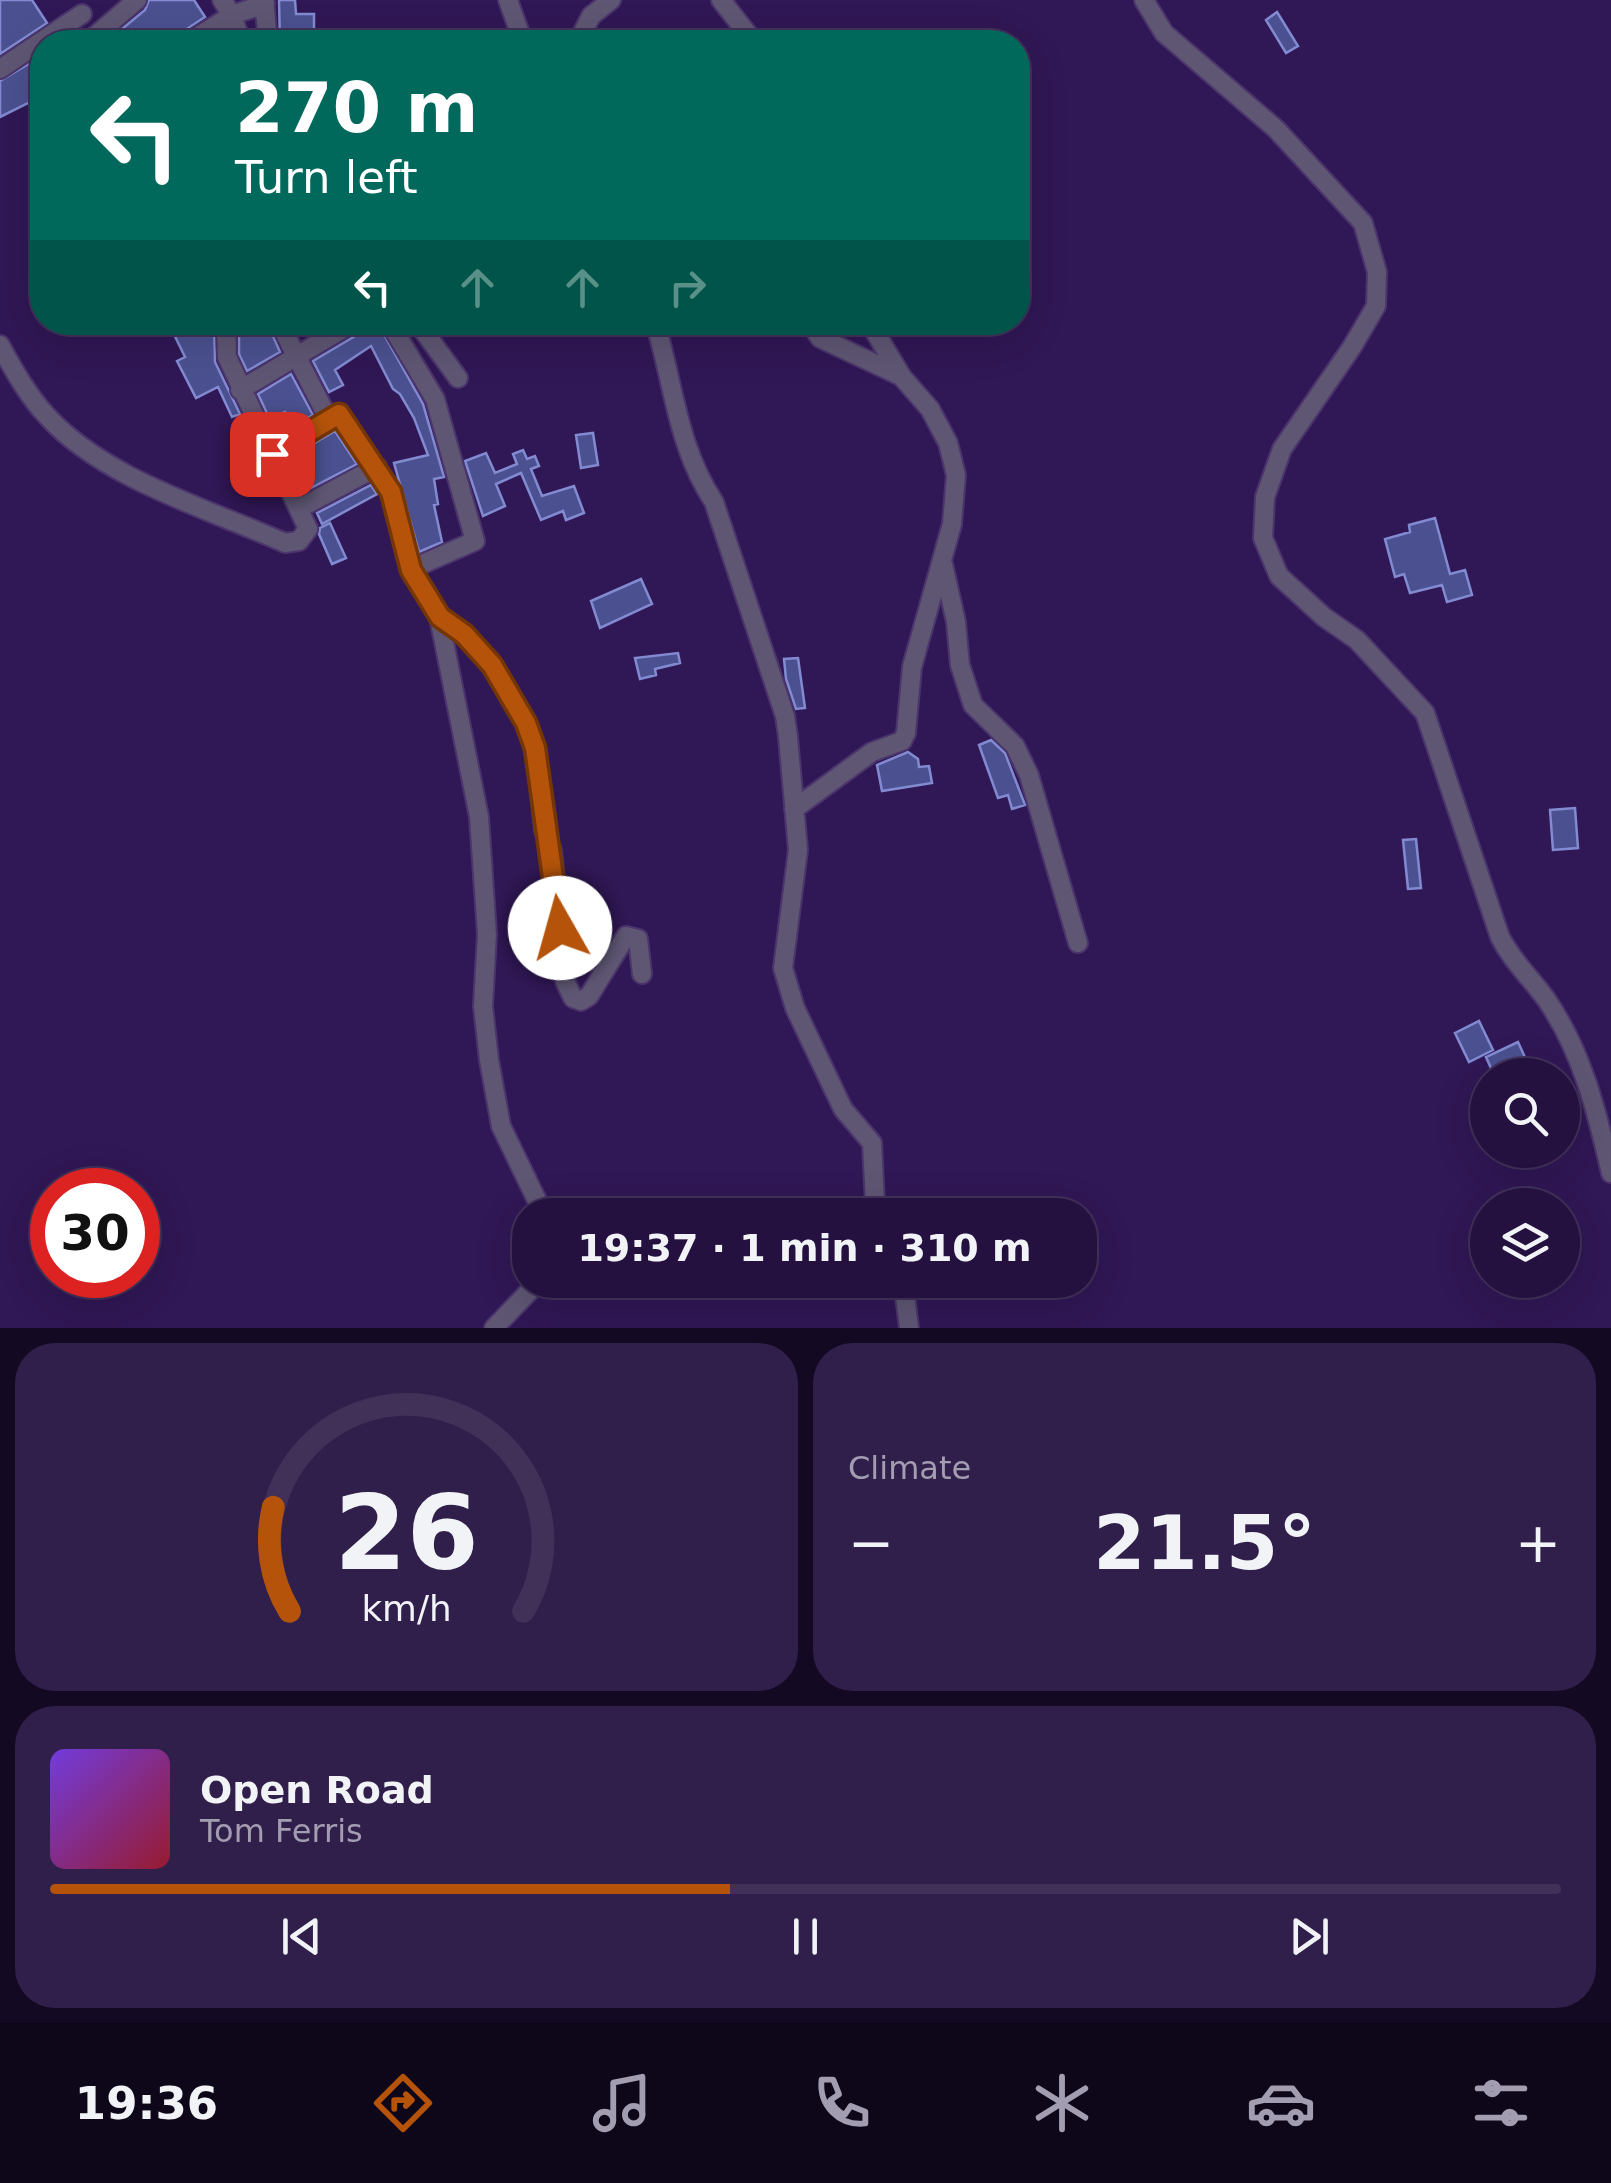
<!DOCTYPE html>
<html lang="en">
<head>
<meta charset="utf-8">
<style>
	:root { --surface:#241140; --page:#301f4b; --text:#f1f3f6; --muted:#a39db1; --line:#413159; --accent:#b45309 }
	body { margin:0; font-family:"DejaVu Sans",sans-serif; background:var(--page); color:var(--text); height:100vh; display:flex; flex-direction:column; font-size:38px; white-space:nowrap }
	* { box-sizing:border-box; margin:0 }
	p { font-size:32px; color:var(--muted) }
	.icon { flex:none; width:55px; height:55px; fill:none; stroke:currentColor; stroke-width:2; stroke-linecap:round; stroke-linejoin:round }
	.map { position:relative; height:1328px; overflow:hidden }
	.sheet { display:flex; flex-direction:column; gap:15px; padding:15px; background:#140923; flex:1 }
	.sheet>* { flex:none }
	.hud { position:absolute; left:30px; top:30px; width:1000px; height:305px; border-radius:40px; box-shadow:0 10px 40px #0002,0 0 0 2px var(--line); background:#00695c; color:#fff; overflow:hidden }
	.tools { position:absolute; left:1470px; top:1058px; display:grid; gap:20px }
	.tools a { display:grid; place-items:center; width:110px; height:110px; border-radius:50%; background:var(--surface); box-shadow:0 10px 40px #0002,0 0 0 2px var(--line); font-size:50px }
	.speed { position:absolute; left:30px; top:1168px; display:flex; gap:20px; font-size:50px; font-weight:700; text-align:center }
	.speed>* { display:grid; place-content:center; width:130px; height:130px; border-radius:50%; background:var(--surface); box-shadow:0 10px 40px #0002,0 0 0 2px var(--line); line-height:1 }
	.speed .limit { border:15px solid #d22; background:#fff; color:#111 }
	.pin { position:absolute; display:grid; place-items:center; width:85px; height:85px; color:#fff; margin:-42px; border-radius:20px; box-shadow:0 5px 15px #0006 }
	.me { position:absolute; width:110px; margin:-55px; rotate:353deg; stroke-linejoin:round; filter:drop-shadow(0 0 8px #0008) }
	.turn { display:flex; align-items:center; gap:35px; height:210px; padding:0 40px; font-size:45px }
	.turn .icon { width:130px; height:130px; stroke-width:2.5 }
	.turn b { display:block; font-size:70px; line-height:85px }
	.lanes { display:flex; align-items:center; height:95px; padding:0 40px; background:#0003; justify-content:center; gap:50px; direction:ltr }
	.lanes .off { opacity:.35 }
	.big { font-size:75px; font-weight:600; line-height:1.1 }
	.sheet .widget { flex:1; display:flex; flex-direction:column; justify-content:center; gap:15px; min-width:0; padding:0 35px; border-radius:40px; background:var(--page) }
	.sheet .dial { align-items:center; gap:0 }
	.dial svg { height:260px; overflow:visible; fill:none; stroke:var(--line); stroke-width:7; stroke-linecap:round; text-anchor:middle }
	.dial text { fill:var(--text); stroke:none }
	.song { display:flex; align-items:center; gap:30px }
	.cover { width:120px; height:120px; border-radius:15px; background:linear-gradient(135deg,hsl(260 70% 55%),hsl(350 70% 35%)) }
	.played { height:10px; border-radius:5px; background:linear-gradient(90deg,var(--accent) 45%,var(--line) 45%) }
	.keys { display:flex; justify-content:space-around; direction:ltr }
	.heat { display:flex; justify-content:space-between; align-items:center; font-size:55px; direction:ltr }
	.sheet .tiles { flex:1; display:grid; gap:15px; grid-template-columns:1fr 1fr }
	.widget:last-child { grid-column:span 2 }
	.trip { position:absolute; left:512px; top:1198px; width:585px; height:100px; border-radius:40px; background:var(--surface); box-shadow:0 10px 40px #0002,0 0 0 2px var(--line); font-weight:600; line-height:100px; text-align:center }
	.dock { display:flex; height:160px; justify-content:space-around; align-items:center; background:#0e071a; color:var(--muted) }
	.dock .icon { width:70px; height:70px }
	.dock .current { color:var(--accent) }
	.dock b { font-size:45px; color:var(--text) }
	.map>svg:first-child { display:block }
</style>
</head>
<body>
<div class="map">
<svg width="1611" height="1328" viewBox="0 0 1611 1328">
	<rect width="100%" height="100%" fill="#301755"/>
	<path fill="#4b5190" stroke="#828bd2" stroke-width="2.5" d="M0,0H32L47,23L0,54Z
		M149,0H194L205,17L182,32L177,42H106L145,10Z
		M279,0H295L296,14H314V42H280Z
		M1277,12L1298,46L1286,53L1266,20Z
		M42,56V96L0,117V81Z
		M168,322H214L215,362L240,414L232,417L218,387L196,398L177,361L185,357Z
		M239,322H267L280,352L247,371L239,354Z
		M366,322H377L423,404L444,477L434,479L438,504L434,505L442,542L419,552L394,463L428,455L414,418L400,394L393,389L371,346L335,370L343,385L329,392L313,361L360,333Z
		M291,374L313,415L294,426L285,412L270,420L258,394Z
		M335,431L357,464L307,490L289,458Z
		M593,433L598,465L581,468L576,435Z
		M523,450L527,459L535,456L539,466L531,469L542,496L574,486L584,513L566,520L563,511L541,520L521,473L496,484L505,506L483,516L465,461L486,453L495,473L517,464L513,454Z
		M371,485L377,494L322,524L317,513Z
		M1435,518L1450,574L1465,570L1472,595L1447,602L1442,585L1410,593L1404,574L1395,577L1385,539L1410,532L1409,525Z
		M330,523L346,558L332,564L319,534L320,528Z
		M641,579L652,604L600,628L591,601Z
		M678,653L680,663L655,669L656,675L640,679L635,658Z
		M798,658L805,708L796,709L786,679L784,659Z
		M991,740L1005,753L1025,805L1012,809L1008,795L998,798L979,745Z
		M908,752L918,759L919,767L929,766L932,783L882,791L877,765Z
		M1575,808L1578,848L1553,850L1550,810Z
		M1416,839L1421,888L1408,889L1403,840Z
		M1479,1021L1493,1050L1469,1062L1455,1033Z
		M1518,1042L1533,1075H1494L1486,1057Z"/>
	<g fill="none" stroke-linecap="round" stroke-linejoin="round">
		<g stroke="#4b356c" stroke-width="22">
			<path id="minor" d="M222,0L232,15L241,42
				M264,0L268,42
				M508,0L523,42
				M721,0L754,42
				M1144,0L1164,33L1276,129L1363,223L1377,272L1376,306L1352,347L1282,449L1265,497L1263,538L1279,576L1324,617L1357,640L1425,713L1500,937C1512,961 1530,977 1546,999C1582,1051 1597,1112 1611,1173
				M96,35L137,0
				M189,42L232,15L265,4
				M578,42L591,16L611,0
				M0,69L82,14
				M279,322L329,420L339,414L391,493L411,569L439,617L479,817L487,934L483,1006L489,1060L501,1126L544,1215
				M389,322L435,399L475,541L411,569
				M417,322L458,378
				M655,322C674,385 677,446 714,502L785,716L788,737L798,850L783,968L795,1008L843,1109L872,1143L875,1204L881,1215
				M810,322L820,338L901,376
				M0,345C13,369 28,396 47,416C104,479 209,509 285,543L299,541L308,529L227,357L226,322
				M240,390L354,322
				M272,454L329,420
				M300,508L377,467
				M942,560L956,622L960,665L973,705L1015,746L1029,775L1078,943
				M439,617L464,635L492,665L526,723L535,748L544,830L552,851L565,981L573,998L581,1001L589,996L626,936L638,939L642,974
				M794,809L872,752L902,741L906,733L912,667L952,524L956,475L948,443L930,409L902,377L869,322
				M903,1280L909,1328
				M494,1328L540,1280"/>
		</g>
		<use href="#minor" stroke="#5e5673" stroke-width="18"/>
	</g>
	<g fill="none" stroke-linecap="round" stroke-linejoin="round">
		<g stroke="#753606" stroke-width="25">
			<path id="route" d="M272,454L339,414L391,492L411,570L440,617L464,634L492,665L526,723L535,748L560,928"/>
		</g>
		<use href="#route" stroke="#b45309" stroke-width="18"/>
	</g>
</svg>
<div class="tools">
<a><svg class="icon" aria-label="search" viewBox="0 0 24 24"><circle cx="10" cy="10" r="6"/><path d="M15 15l6 6"/></svg></a>
<a><svg class="icon" aria-label="layers" viewBox="0 0 24 24"><path d="M12 4l9 5-9 5-9-5zM3 14l9 5 9-5"/></svg></a>
</div>
<div class="speed"><div class="limit">30</div></div>
<div class="pin" style="left:272px;top:454px;background:#d93025"><svg class="icon" aria-label="arrive" viewBox="0 0 24 24"><path d="M6 21V4h12l-3 4 3 4H6"/></svg></div>
<svg class="me" style="left:560px;top:928px" viewBox="-20 -20 40 40"><circle r="19" fill="#fff"/><path d="M0-13L10 11 0 6-10 11z" fill="#b45309"/></svg>
<div class="trip">19:37 · 1 min · 310 m</div>
<div class="hud">
<div class="turn"><svg class="icon" aria-label="left" viewBox="0 0 24 24"><path d="M17 20v-9H6M10 6l-5 5 5 5"/></svg><div><b>270 m</b>Turn left</div></div>
<div class="lanes"><svg class="icon" aria-label="left" viewBox="0 0 24 24"><path d="M17 20v-9H6M10 6l-5 5 5 5"/></svg><svg class="icon off" aria-label="ahead" viewBox="0 0 24 24"><path d="M12 20V5M6 11l6-6 6 6"/></svg><svg class="icon off" aria-label="ahead" viewBox="0 0 24 24"><path d="M12 20V5M6 11l6-6 6 6"/></svg><svg class="icon off" aria-label="right" viewBox="0 0 24 24"><path d="M7 20v-9h11M14 6l5 5-5 5"/></svg></div>
</div>
</div>
<section class="sheet">
<div class="tiles">
<div class="widget dial"><svg viewBox="0 0 100 80">
<path d="M14 69A42 42 0 1 1 86 69"/>
<path d="M14 69A42 42 0 0 1 9 37" stroke="#b45309"/>
<text x="50" y="56" font-size="32" font-weight="700">26</text>
<text x="50" y="72" font-size="11">km/h</text>
</svg></div>
<div class="widget"><p>Climate</p>
<div class="heat"><a>−</a><b class="big">21.5°</b><a>+</a></div>
</div>
<div class="widget">
<div class="song"><i class="cover"></i><div><b>Open Road</b><p>Tom Ferris</p></div></div>
<div class="played"></div>
<div class="keys"><svg class="icon" aria-label="previous" viewBox="0 0 24 24"><path d="M18 5L8 12l10 7zM5 5v14"/></svg><svg class="icon" aria-label="pause" viewBox="0 0 24 24"><path d="M8 5v14M16 5v14"/></svg><svg class="icon" aria-label="next" viewBox="0 0 24 24"><path d="M6 5l10 7-10 7zM19 5v14"/></svg></div>
</div>
</div>
</section>
<nav class="dock">
<b>19:36</b>
<svg class="icon current" aria-label="directions" viewBox="0 0 24 24"><path d="M12 3l9 9-9 9-9-9zM9 14v-3h6M13 9l2 2-2 2"/></svg>
<svg class="icon" aria-label="music" viewBox="0 0 24 24"><path d="M9 18V5l10-2v13"/><circle cx="6" cy="18" r="3"/><circle cx="16" cy="16" r="3"/></svg>
<svg class="icon" aria-label="phone" viewBox="0 0 24 24"><path d="M5 4h4l2 5-3 2q2 4 5 5l2-3 5 2v4C11 20 4 13 5 4z"/></svg>
<svg class="icon" aria-label="climate" viewBox="0 0 24 24"><path d="M12 3v18M4 7l16 10M4 17L20 7"/></svg>
<svg class="icon" aria-label="car" viewBox="0 0 24 24"><path d="M5 17H2v-5l4-1 3-4h7l3 4 3 1v5h-3M9 17h6M6 11h13"/><circle cx="7" cy="17" r="2"/><circle cx="17" cy="17" r="2"/></svg>
<svg class="icon" aria-label="filters" viewBox="0 0 24 24"><path d="M4 7h16M4 17h16"/><circle cx="9" cy="7" r="2"/><circle cx="15" cy="17" r="2"/></svg>
</nav>
</body>
</html>
